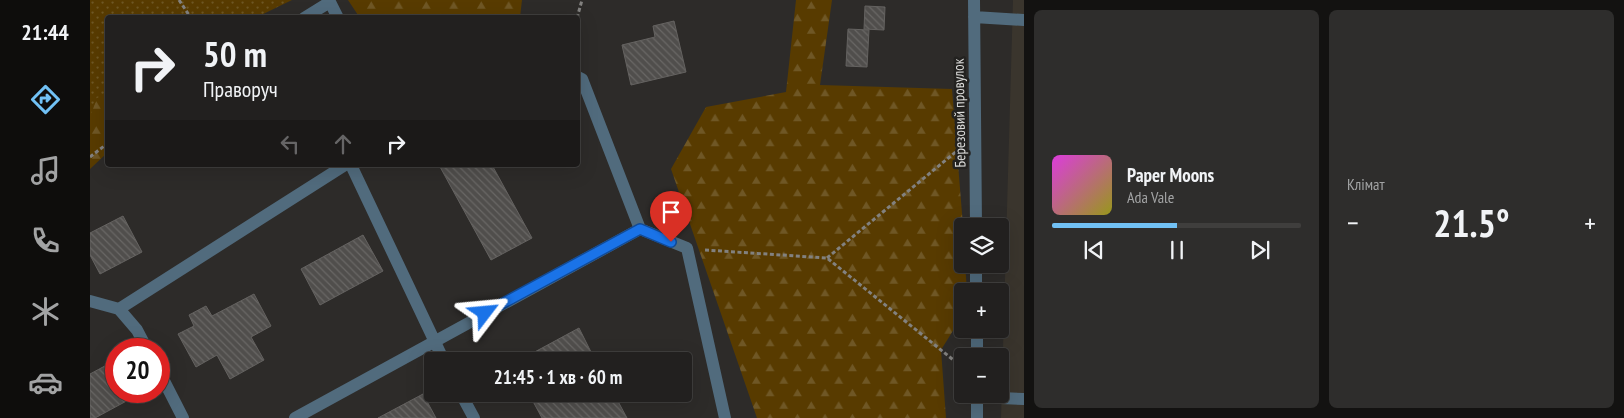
<!DOCTYPE html>
<html lang="uk">
<head>
<meta charset="utf-8">
<style>
	:root { --surface:#22201f; --page:#2e2d2c; --text:#f1f3f6; --muted:#a2a3a4; --line:#3f3e3d; --accent:#71c1f5 }
	body { margin:0; font-family:"PT Sans Narrow",sans-serif; background:var(--page); color:var(--text); height:100vh; display:flex; flex-direction:column; font-size:19px; white-space:nowrap }
	* { box-sizing:border-box; margin:0 }
	p { font-size:16px; color:var(--muted) }
	.icon { flex:none; width:28px; height:28px; fill:none; stroke:currentColor; stroke-width:2; stroke-linecap:round; stroke-linejoin:round }
	.map { position:relative; flex:1; overflow:hidden }
	.drawer { display:flex; flex-direction:column; gap:10px; padding:10px; background:#131211; width:600px }
	.drawer>* { flex:none }
	.top-card { position:absolute; left:15px; top:15px; width:475px; height:152px; border-radius:5px; box-shadow:0 5px 20px #0002,0 0 0 1px var(--line); background:#22201f; color:var(--text); overflow:hidden }
	.controls { position:absolute; left:864px; top:218px; display:grid; gap:10px }
	.controls a { display:grid; place-items:center; width:55px; height:55px; border-radius:5px; background:var(--surface); box-shadow:0 5px 20px #0002,0 0 0 1px var(--line); font-size:25px }
	.speed { position:absolute; left:15px; top:338px; display:flex; gap:10px; font-size:25px; font-weight:700; text-align:center }
	.speed>* { display:grid; place-content:center; width:65px; height:65px; border-radius:50%; background:var(--surface); box-shadow:0 5px 20px #0002,0 0 0 1px var(--line); line-height:1 }
	.speed .limit { border:8px solid #d22; background:#fff; color:#111 }
	.pin { position:absolute; display:grid; place-items:center; width:42px; height:42px; color:#fff; margin:-51px -21px; border-radius:50% 50% 50% 0; rotate:-45deg; box-shadow:0 0 5px #0007 }
	.pin .icon { rotate:45deg }
	.me { position:absolute; width:55px; margin:-28px; rotate:61deg; stroke-linejoin:round; filter:drop-shadow(0 0 4px #0008) }
	.turn { display:flex; align-items:center; gap:18px; height:105px; padding:0 15px; font-size:22px }
	.turn .icon { width:65px; height:65px; stroke-width:2.5 }
	.turn b { display:block; font-size:35px; line-height:42px }
	.lanes { display:flex; align-items:center; height:48px; padding:0 15px; background:#0003; justify-content:center; gap:25px; direction:ltr }
	.lanes .off { opacity:.35 }
	.big { font-size:38px; font-weight:600; line-height:1.1 }
	.drawer .tile { flex:1; display:flex; flex-direction:column; justify-content:center; gap:8px; min-width:0; padding:0 18px; border-radius:8px; background:var(--page) }
	.song { display:flex; align-items:center; gap:15px }
	.cover { width:60px; height:60px; border-radius:8px; background:linear-gradient(135deg,hsl(300 70% 55%),hsl(60 70% 35%)) }
	.played { height:5px; border-radius:2px; background:linear-gradient(90deg,var(--accent) 50%,var(--line) 50%) }
	.keys { display:flex; justify-content:space-around; direction:ltr }
	.heat { display:flex; justify-content:space-between; align-items:center; font-size:28px; direction:ltr }
	.drawer .tiles { flex:1; display:grid; gap:10px; grid-template-columns:repeat(2,1fr) }
	.trip { position:absolute; left:334px; top:352px; width:268px; height:50px; border-radius:5px; background:var(--surface); box-shadow:0 5px 20px #0002,0 0 0 1px var(--line); font-weight:600; line-height:50px; text-align:center }
	main { display:flex; flex:1; min-height:0 }
	.tabs { display:flex; flex-direction:column; width:90px; justify-content:space-around; align-items:center; background:#0e0d0c; color:var(--muted) }
	.tabs .icon { width:35px; height:35px }
	.tabs .active { color:var(--accent) }
	.tabs b { font-size:22px; color:var(--text) }
	.map>svg:first-child { display:block }
</style>
</head>
<body>
<main>
<nav class="tabs">
<b>21:44</b>
<svg class="icon active" aria-label="directions" viewBox="0 0 24 24"><path d="M12 3l9 9-9 9-9-9zM9 14v-3h6M13 9l2 2-2 2"/></svg>
<svg class="icon" aria-label="music" viewBox="0 0 24 24"><path d="M9 18V5l10-2v13"/><circle cx="6" cy="18" r="3"/><circle cx="16" cy="16" r="3"/></svg>
<svg class="icon" aria-label="phone" viewBox="0 0 24 24"><path d="M5 4h4l2 5-3 2q2 4 5 5l2-3 5 2v4C11 20 4 13 5 4z"/></svg>
<svg class="icon" aria-label="climate" viewBox="0 0 24 24"><path d="M12 3v18M4 7l16 10M4 17L20 7"/></svg>
<svg class="icon" aria-label="car" viewBox="0 0 24 24"><path d="M5 17H2v-5l4-1 3-4h7l3 4 3 1v5h-3M9 17h6M6 11h13"/><circle cx="7" cy="17" r="2"/><circle cx="17" cy="17" r="2"/></svg>
</nav>
<div class="map">
<svg width="934" height="418" viewBox="0 0 934 418">
	<defs>
		<pattern id="forest-firs" width="22" height="20" patternUnits="userSpaceOnUse" patternTransform="scale(1.25)"><rect width="22" height="20" fill="#583b00"/><path d="M5 1l3.5 6h-7zM16 11l3.5 6h-7z" fill="#6f5725"/></pattern>
		<pattern id="park-dots" width="8" height="8" patternUnits="userSpaceOnUse" patternTransform="scale(1.25)"><rect width="8" height="8" fill="#583b00"/><path d="M2 2h.1M6 6h.1" fill="none" stroke="#6f5725" stroke-width="1.8" stroke-linecap="round"/></pattern>
		<pattern id="building-back-hatch" width="6" height="6" patternUnits="userSpaceOnUse" patternTransform="scale(1.25)"><rect width="6" height="6" fill="#504e4c"/><path d="M-1 5l2 2M0 0l6 6M5-1l2 2" fill="none" stroke="#696765"/></pattern>
	</defs>
	<rect width="100%" height="100%" fill="#2d2b29"/>
	<path fill="#3a352d" d="M923,0H934V418H911Z"/>
	<path fill="url(#forest-firs)" d="M0,0H188L169,17L18,18L17,153L0,169Z
		M258,0H432L430,17L270,18Z
		M706,0H742L730,85L862,89L873,226L872,264H875L877,291H872V316L851,350L856,418H667L581,169L616,107L696,92Z"/>
	<path fill="url(#park-dots)" d="M0,0H202L167,17L18,18L17,93L7,98L0,117Z"/>
	<path fill="url(#building-back-hatch)" stroke="#646260" d="M775,6L795,7L794,30L774,29Z
		M584,21L596,72L541,85L532,45L565,37L563,26Z
		M758,29L779,30L777,67L756,66Z
		M349,165H402L442,238L401,260Z
		M33,216L52,252L10,274L0,255V233Z
		M273,235L293,271L230,305L211,269Z
		M164,294L181,326L161,337L174,360L140,379L127,355L106,367L88,334L104,326L99,315L116,306L122,316Z
		M489,328L503,356L494,361H428Z
		M26,360V391H55L5,418H0V374Z
		M333,394L346,418H288Z
		M439,394H524L537,418H452Z"/>
	<g fill="none" stroke-linecap="round" stroke-linejoin="round">
		<path stroke="#82817f" stroke-width="3" stroke-dasharray="4 2.5" stroke-linecap="butt" d="M89,0L101,18
			M487,18L492,0
			M0,157L18,143
			M615,250L737,258L872,367
			M737,258L868,150"/>
		<path stroke="#516b7d" stroke-width="12" d="M884,0L886,226
			M884,17L934,20
			M214,18L240,2L248,18
			M488,77L492,79L550,229
			M261,165L354,361
			M886,264V291
			M0,301L29,309L47,330L57,349
			M29,309L255,165
			M887,329V356
			M69,371L93,418
			M371,394L384,418
			M887,397L934,399
			M205,418L550,229L597,248L635,418
			M887,418V394"/>
	</g>
	<g fill="none" stroke-linecap="round" stroke-linejoin="round">
		<g stroke="#114b97" stroke-width="12">
			<path id="route" d="M395,313L550,229L581,242"/>
		</g>
		<use href="#route" stroke="#1a73e8" stroke-width="9"/>
	</g>
	<g text-anchor="middle" dominant-baseline="central" stroke-width="5" stroke-linejoin="round" paint-order="stroke">
		<g font-size="15" fill="#dcdcda" stroke="#232220">
			<text transform="translate(869 113) rotate(-91)">Березовий провулок</text>
		</g>
	</g>
</svg>
<div class="controls">
<a><svg class="icon" aria-label="layers" viewBox="0 0 24 24"><path d="M12 4l9 5-9 5-9-5zM3 14l9 5 9-5"/></svg></a>
<a>+</a>
<a>−</a>
</div>
<div class="speed"><div class="limit">20</div></div>
<div class="pin" style="left:581px;top:242px;background:#d93025"><svg class="icon" aria-label="arrive" viewBox="0 0 24 24"><path d="M6 21V4h12l-3 4 3 4H6"/></svg></div>
<svg class="me" style="left:395px;top:313px" viewBox="-20 -20 40 40"><path d="M0-17L14 15 0 8-14 15z" fill="#1a73e8" stroke="#fff" stroke-width="4"/></svg>
<div class="trip">21:45 · 1 хв · 60 m</div>
<div class="top-card">
<div class="turn"><svg class="icon" aria-label="right" viewBox="0 0 24 24"><path d="M7 20v-9h11M14 6l5 5-5 5"/></svg><div><b>50 m</b>Праворуч</div></div>
<div class="lanes"><svg class="icon off" aria-label="left" viewBox="0 0 24 24"><path d="M17 20v-9H6M10 6l-5 5 5 5"/></svg><svg class="icon off" aria-label="ahead" viewBox="0 0 24 24"><path d="M12 20V5M6 11l6-6 6 6"/></svg><svg class="icon" aria-label="right" viewBox="0 0 24 24"><path d="M7 20v-9h11M14 6l5 5-5 5"/></svg></div>
</div>
</div>
<section class="drawer">
<div class="tiles">
<div class="tile">
<div class="song"><i class="cover"></i><div><b>Paper Moons</b><p>Ada Vale</p></div></div>
<div class="played"></div>
<div class="keys"><svg class="icon" aria-label="previous" viewBox="0 0 24 24"><path d="M18 5L8 12l10 7zM5 5v14"/></svg><svg class="icon" aria-label="pause" viewBox="0 0 24 24"><path d="M8 5v14M16 5v14"/></svg><svg class="icon" aria-label="next" viewBox="0 0 24 24"><path d="M6 5l10 7-10 7zM19 5v14"/></svg></div>
</div>
<div class="tile"><p>Клімат</p>
<div class="heat"><a>−</a><b class="big">21.5°</b><a>+</a></div>
</div>
</div>
</section>
</main>
</body>
</html>
